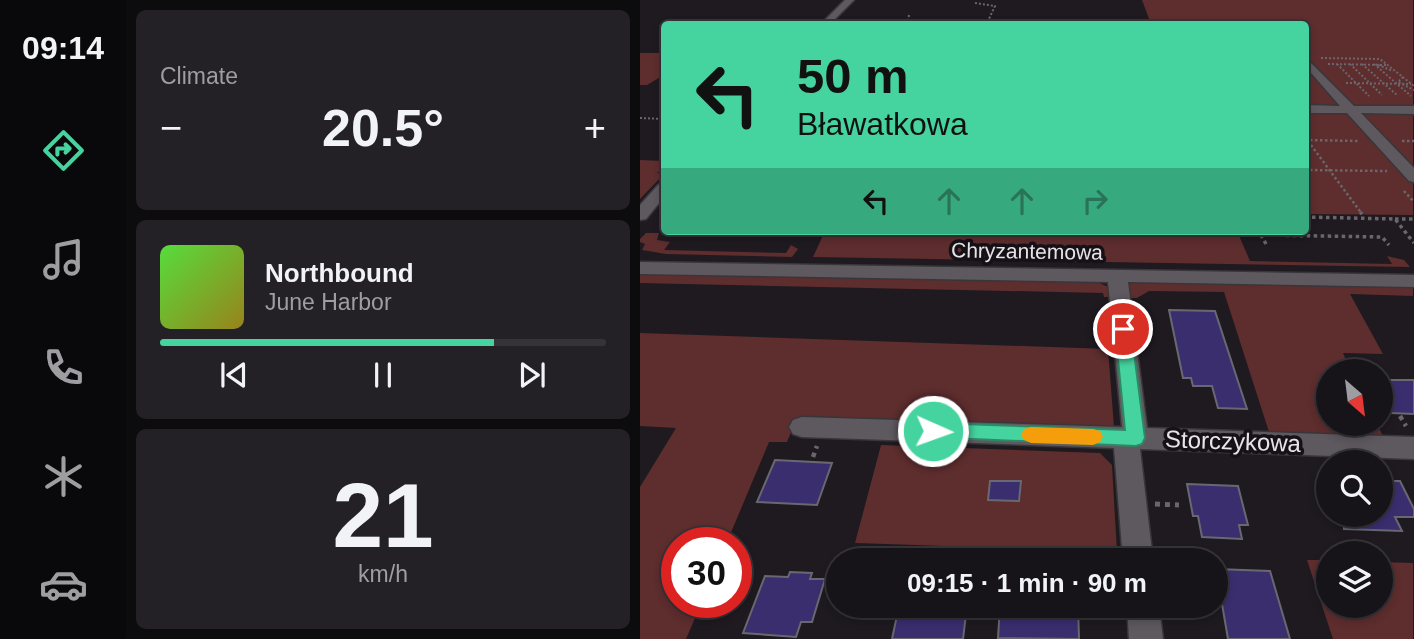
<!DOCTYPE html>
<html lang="en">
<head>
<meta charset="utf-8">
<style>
	:root { --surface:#161418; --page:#232125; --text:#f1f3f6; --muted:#9e9ea2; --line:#353337; --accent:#45d49f }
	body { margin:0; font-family:Arial,sans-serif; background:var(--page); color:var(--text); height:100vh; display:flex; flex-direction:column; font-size:26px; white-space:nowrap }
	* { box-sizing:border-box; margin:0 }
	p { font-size:23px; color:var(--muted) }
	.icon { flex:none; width:38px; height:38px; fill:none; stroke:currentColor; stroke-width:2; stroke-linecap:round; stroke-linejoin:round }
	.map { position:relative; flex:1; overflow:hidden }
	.details { display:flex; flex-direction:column; gap:10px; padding:10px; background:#0c0b0d; width:514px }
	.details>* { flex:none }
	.top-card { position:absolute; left:21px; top:21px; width:648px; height:214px; border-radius:7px; box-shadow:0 4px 10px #0003,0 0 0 2px var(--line); background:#45d49f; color:#111; overflow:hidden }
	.needle { width:46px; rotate:152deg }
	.fabs { position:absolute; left:676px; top:359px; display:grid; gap:14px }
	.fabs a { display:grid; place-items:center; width:77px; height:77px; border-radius:50%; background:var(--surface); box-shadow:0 4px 10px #0003,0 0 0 2px var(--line); font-size:35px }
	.speed { position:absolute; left:21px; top:527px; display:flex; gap:14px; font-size:35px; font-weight:700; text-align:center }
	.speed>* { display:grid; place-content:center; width:91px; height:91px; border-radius:50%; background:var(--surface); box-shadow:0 4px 10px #0003,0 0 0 2px var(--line); line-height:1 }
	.speed .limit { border:10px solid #d22; background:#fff; color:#111 }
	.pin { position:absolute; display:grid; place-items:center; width:60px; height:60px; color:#fff; margin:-30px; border:4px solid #fff; border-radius:50%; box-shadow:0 2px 7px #0007 }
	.me { position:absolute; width:77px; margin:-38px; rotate:92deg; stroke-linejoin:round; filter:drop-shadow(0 0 5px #0008) }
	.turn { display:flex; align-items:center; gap:24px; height:147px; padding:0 21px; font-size:32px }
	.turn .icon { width:91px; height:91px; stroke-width:2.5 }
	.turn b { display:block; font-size:49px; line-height:60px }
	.lanes { display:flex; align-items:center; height:66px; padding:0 21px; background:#0003; justify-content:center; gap:35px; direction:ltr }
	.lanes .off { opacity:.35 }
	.big { font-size:52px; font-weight:700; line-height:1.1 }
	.details .tile { flex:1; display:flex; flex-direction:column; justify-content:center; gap:10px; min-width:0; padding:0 24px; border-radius:10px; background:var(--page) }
	.details .dial { align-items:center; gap:0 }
	.dial b { font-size:91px; line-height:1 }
	.song { display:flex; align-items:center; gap:21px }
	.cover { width:84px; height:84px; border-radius:10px; background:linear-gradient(135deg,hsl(110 70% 55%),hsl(50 70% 35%)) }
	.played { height:7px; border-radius:4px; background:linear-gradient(90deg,var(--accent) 75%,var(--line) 75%) }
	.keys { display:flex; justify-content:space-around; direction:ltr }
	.heat { display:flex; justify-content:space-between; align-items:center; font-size:38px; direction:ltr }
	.trip { position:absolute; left:186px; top:548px; width:402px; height:70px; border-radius:35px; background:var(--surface); box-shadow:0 4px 10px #0003,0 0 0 2px var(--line); font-weight:700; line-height:70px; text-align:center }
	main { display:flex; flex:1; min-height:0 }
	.menu { display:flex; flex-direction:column; width:126px; justify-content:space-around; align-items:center; background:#09080a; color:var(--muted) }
	.menu .icon { width:49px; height:49px }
	.menu .on { color:var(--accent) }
	.menu b { font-size:32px; color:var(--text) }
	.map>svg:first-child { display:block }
</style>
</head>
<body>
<main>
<nav class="menu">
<b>09:14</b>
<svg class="icon on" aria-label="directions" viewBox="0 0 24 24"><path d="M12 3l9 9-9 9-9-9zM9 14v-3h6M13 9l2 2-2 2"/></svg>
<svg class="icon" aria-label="music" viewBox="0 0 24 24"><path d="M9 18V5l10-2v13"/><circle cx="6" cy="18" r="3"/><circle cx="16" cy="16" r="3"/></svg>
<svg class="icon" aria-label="phone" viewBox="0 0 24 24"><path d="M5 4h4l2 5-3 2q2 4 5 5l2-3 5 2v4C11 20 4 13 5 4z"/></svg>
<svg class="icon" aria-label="climate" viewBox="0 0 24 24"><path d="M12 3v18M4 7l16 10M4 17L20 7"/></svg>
<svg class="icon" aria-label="car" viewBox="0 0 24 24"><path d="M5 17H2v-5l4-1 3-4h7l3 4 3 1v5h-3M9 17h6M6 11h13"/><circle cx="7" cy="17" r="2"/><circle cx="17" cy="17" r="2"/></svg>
</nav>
<section class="details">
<div class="tile"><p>Climate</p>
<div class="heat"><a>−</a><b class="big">20.5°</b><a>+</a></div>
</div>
<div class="tile">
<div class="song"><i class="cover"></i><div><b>Northbound</b><p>June Harbor</p></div></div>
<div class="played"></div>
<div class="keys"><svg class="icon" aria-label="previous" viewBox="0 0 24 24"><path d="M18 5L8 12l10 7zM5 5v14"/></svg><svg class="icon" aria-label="pause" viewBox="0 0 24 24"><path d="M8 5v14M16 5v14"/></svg><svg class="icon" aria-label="next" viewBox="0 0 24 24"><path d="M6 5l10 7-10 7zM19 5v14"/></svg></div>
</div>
<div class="tile dial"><b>21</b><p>km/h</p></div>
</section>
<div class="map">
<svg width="774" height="639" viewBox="0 0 774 639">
	<rect width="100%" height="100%" fill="#1e1a20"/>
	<path fill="#5e2d2e" d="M502,0H773V215L665,214V24H511Z
		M0,53H24V75L7,85H0Z
		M0,160L24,161V168L17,173L24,174L0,199Z
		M185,231H597L610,261L752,264L747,256L764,260L770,267L173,257Z
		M6,233H19L17,240L30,242L24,250L146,253L151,245L158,249L152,257L26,254L2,250L5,244L0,242V239Z
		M0,274L453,280L468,287L472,297H464L463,293L0,283Z
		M503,281L773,287V296L710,294L743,354L703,353L711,371H688V424H737L743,436L629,432L584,292L509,291L497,298H487L489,284Z
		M0,333L468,349L474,427L157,418L147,442H129L87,542H37V602H62L46,639H0V487L36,428L0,426Z
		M241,445L460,453L472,465L477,552L215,543Z
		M667,560H688V606H740V562L773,563V639H693Z"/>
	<path fill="#3a2e6f" stroke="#696870" stroke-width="2" d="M529,310L575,311L607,409L578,408L572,386H553L551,378H543Z
		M740,380H774V414L751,413L748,406H740Z
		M135,460L192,463L177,505L117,502Z
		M350,481H381L379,501L348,500Z
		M740,481H760L774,509V517H755L762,531L704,529V514H740Z
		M547,484L598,486L608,525H599L602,539L562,537L558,516H553Z
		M576,569L630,571L650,639H588Z
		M150,572L172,573L170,579H185L172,622H161L156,637L103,633L125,576L148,577Z
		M259,606H327L323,639H252Z
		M360,606H438L439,639L358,638Z"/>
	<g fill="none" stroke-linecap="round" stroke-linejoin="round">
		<g stroke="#39363a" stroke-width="3">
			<path id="minor" d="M205,0H214L190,24H181Z
				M665,57L714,106H774V114L721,113L774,168V182L769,181L707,113H665V105L700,106L665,66Z
				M24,183V197L6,219L0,220V205L18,185Z
				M0,262L774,275V287L488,282L507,428L774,437V459L500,449L513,560H483L474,448L162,437L153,434L149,427L153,420L162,417L482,427L468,282L0,274Z
				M487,606H519L523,639H489Z"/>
		</g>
		<path stroke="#6a666c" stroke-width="2" stroke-dasharray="2 2" stroke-linecap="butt" d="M335,3L355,6L348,21L338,24
			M269,15L268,20L271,22L308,24
			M681,58L740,59L774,86
			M688,64L747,65
			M697,64L729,96
			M710,64L742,95
			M722,64L758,96
			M734,64L771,96
			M738,65L753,71
			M763,77L758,82L774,90
			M706,83L771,84
			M0,118L24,119"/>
		<path stroke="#6a666c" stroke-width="2.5" stroke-dasharray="2.5 2.5" stroke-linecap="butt" d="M665,137L722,214
			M665,140L719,141
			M762,141H774
			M665,170L747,171
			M764,191L774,202"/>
		<path stroke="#6a666c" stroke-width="3.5" stroke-dasharray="3.5 3.5" stroke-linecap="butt" d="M720,212L722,214
			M665,217L755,219L774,243
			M755,219H774
			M160,235L162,231
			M626,244L621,235L742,237L749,245"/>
		<path stroke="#6a666c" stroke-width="4.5" stroke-dasharray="4.5 4.5" stroke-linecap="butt" d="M760,416L766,426
			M173,457L177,446"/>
		<path stroke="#6a666c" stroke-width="5" stroke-dasharray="5 5" stroke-linecap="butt" d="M515,504L539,505"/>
		<use href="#minor" fill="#5e595f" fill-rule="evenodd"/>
	</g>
	<path fill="#45d49f" stroke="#2d8a67" stroke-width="2" d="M483,324L491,329L505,438L502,444L496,446L287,437L284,431L287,426L293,423L485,430L475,329Z"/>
	<path fill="#f59e0b" d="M391,427L453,429L460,431L463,437L460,442L453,445L391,443L384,440L381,435L384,429Z"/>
	<g text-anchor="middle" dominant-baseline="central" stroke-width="7" stroke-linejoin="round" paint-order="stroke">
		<g font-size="21" fill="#e7e4e8" stroke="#151116">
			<text transform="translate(387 251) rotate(1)">Chryzantemowa</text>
		</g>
		<g font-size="24" fill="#e7e4e8" stroke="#151116">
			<text transform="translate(593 441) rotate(2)">Storczykowa</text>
		</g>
	</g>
</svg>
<div class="fabs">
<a><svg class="needle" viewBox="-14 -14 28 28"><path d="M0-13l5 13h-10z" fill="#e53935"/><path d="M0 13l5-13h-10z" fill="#9e9ea2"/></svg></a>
<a><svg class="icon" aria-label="search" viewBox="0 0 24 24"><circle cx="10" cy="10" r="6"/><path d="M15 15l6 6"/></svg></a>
<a><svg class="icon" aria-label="layers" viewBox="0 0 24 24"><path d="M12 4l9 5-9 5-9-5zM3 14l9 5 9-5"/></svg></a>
</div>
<div class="speed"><div class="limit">30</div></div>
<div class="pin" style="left:483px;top:329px;background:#d93025"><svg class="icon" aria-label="arrive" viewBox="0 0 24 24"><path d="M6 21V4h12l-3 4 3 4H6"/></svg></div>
<svg class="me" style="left:293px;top:431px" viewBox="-20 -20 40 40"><circle r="17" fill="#45d49f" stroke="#fff" stroke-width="3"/><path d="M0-11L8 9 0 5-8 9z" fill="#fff"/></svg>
<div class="trip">09:15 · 1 min · 90 m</div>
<div class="top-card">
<div class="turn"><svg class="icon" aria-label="left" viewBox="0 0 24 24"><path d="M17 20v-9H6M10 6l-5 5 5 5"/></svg><div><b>50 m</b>Bławatkowa</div></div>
<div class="lanes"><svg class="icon" aria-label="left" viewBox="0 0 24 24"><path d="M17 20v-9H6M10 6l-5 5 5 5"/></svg><svg class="icon off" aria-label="ahead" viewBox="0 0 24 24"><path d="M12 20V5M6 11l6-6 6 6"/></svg><svg class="icon off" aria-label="ahead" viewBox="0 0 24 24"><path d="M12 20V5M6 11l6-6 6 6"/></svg><svg class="icon off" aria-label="right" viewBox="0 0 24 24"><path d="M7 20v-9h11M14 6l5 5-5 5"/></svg></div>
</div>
</div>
</main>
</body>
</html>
